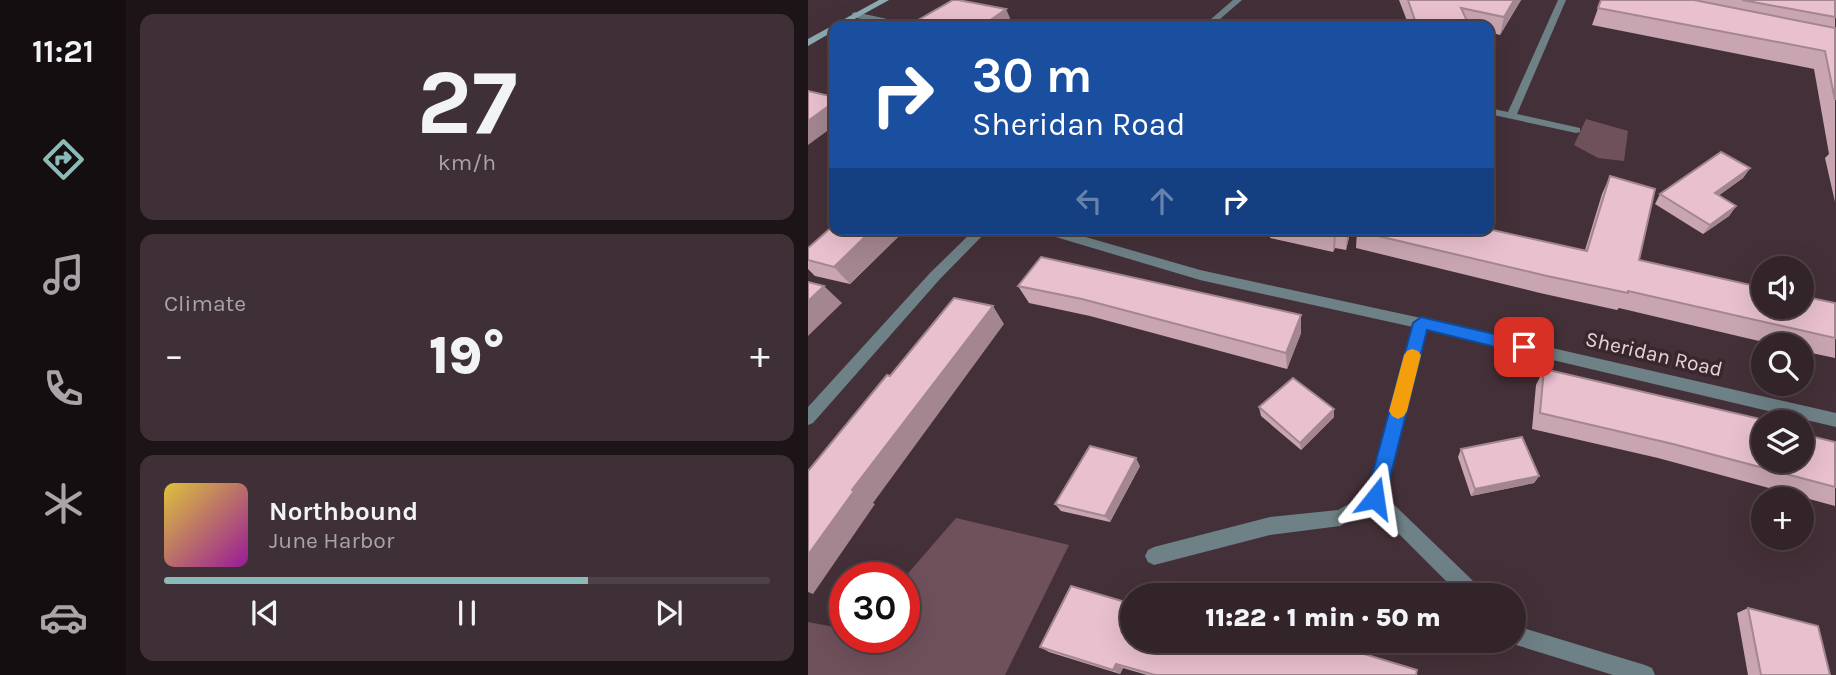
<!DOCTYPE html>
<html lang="en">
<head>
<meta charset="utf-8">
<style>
	:root { --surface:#33242a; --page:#3e3036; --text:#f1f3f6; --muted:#a9a4a8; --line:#4e4147; --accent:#8bbbb9 }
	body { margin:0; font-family:Karla,sans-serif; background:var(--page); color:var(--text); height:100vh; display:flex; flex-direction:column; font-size:26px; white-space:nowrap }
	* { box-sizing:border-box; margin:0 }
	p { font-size:23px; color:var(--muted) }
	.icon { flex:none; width:38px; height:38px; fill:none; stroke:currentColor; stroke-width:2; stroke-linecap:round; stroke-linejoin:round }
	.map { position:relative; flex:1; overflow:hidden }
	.drawer { display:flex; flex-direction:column; gap:14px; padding:14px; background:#1c1417; width:682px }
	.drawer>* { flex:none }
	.hud { position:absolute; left:21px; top:21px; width:665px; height:214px; border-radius:14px; box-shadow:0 7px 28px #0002,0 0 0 2px var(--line); background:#1a4fa0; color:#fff; overflow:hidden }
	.fabs { position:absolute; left:943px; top:256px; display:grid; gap:14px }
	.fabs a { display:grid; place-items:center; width:63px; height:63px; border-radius:50%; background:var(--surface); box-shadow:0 7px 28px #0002,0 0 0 2px var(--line); font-size:35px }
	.speed { position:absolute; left:21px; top:562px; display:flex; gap:14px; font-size:35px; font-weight:700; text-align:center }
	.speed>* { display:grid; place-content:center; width:91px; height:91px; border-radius:50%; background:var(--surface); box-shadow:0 7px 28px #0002,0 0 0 2px var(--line); line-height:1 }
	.speed .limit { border:10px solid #d22; background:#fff; color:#111 }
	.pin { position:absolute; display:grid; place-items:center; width:60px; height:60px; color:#fff; margin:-30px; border-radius:14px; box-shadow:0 4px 10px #0006 }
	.me { position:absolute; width:77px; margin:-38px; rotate:15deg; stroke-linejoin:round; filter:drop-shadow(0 0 5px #0008) }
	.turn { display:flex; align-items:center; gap:24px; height:147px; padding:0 28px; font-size:32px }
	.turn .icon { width:91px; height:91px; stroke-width:2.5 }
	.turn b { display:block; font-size:49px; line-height:60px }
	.lanes { display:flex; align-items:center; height:66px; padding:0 28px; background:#0003; justify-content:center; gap:35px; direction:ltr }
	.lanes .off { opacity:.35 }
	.big { font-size:52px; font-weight:800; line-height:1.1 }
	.drawer .widget { flex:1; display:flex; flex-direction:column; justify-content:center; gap:10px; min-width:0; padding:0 24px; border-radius:14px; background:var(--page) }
	.drawer .dial { align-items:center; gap:0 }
	.dial b { font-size:91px; line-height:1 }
	.song { display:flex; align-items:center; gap:21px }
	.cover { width:84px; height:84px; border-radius:10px; background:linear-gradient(135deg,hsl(50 70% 55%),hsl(300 70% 35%)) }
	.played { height:7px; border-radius:4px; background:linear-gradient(90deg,var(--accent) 70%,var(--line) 70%) }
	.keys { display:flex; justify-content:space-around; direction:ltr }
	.heat { display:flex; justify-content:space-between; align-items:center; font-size:38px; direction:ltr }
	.trip { position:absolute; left:312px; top:583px; width:406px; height:70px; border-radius:35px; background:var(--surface); box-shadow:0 7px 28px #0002,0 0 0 2px var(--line); font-weight:800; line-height:70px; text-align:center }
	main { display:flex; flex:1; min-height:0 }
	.dock { display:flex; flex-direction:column; width:126px; justify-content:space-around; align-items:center; background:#140e11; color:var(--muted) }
	.dock .icon { width:49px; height:49px }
	.dock .active { color:var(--accent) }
	.dock b { font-size:32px; color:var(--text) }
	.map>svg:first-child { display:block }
</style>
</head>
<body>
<main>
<nav class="dock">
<b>11:21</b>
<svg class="icon active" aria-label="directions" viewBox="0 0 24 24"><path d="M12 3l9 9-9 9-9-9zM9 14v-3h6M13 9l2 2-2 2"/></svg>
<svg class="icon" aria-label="music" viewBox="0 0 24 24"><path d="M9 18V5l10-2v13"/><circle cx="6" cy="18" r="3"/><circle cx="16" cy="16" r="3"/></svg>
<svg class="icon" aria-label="phone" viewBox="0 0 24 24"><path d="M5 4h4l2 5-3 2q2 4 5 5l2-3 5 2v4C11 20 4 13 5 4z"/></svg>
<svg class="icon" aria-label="climate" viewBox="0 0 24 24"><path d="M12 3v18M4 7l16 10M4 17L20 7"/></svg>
<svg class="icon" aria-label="car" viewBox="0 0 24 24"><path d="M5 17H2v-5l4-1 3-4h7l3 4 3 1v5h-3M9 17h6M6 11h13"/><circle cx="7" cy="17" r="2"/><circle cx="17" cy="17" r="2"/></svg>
</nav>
<section class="drawer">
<div class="widget dial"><b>27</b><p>km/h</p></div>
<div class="widget"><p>Climate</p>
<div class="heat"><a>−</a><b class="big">19°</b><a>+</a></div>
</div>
<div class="widget">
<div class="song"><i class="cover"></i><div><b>Northbound</b><p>June Harbor</p></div></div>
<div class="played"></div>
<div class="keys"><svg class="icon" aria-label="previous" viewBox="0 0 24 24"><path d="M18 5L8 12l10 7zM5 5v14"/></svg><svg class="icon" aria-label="pause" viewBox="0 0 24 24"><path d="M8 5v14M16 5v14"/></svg><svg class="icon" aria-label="next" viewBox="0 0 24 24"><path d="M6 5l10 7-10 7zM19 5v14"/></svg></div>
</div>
</section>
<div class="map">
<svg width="1028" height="675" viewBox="0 0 1028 675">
	<rect width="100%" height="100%" fill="#443038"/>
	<path fill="#6f515b" d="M778,119L820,131L816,161L790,158L766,145Z
		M148,518L261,545L197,675H0V622L37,629V637H96V578Z"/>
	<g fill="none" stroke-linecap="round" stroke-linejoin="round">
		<path fill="#6e8186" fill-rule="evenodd" d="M47,12L98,23L102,26H87L44,17V13Z"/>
		<path fill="#6e8186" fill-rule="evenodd" d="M425,0H434L404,26H395Z
			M750,0H758L709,114L772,128V132L768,133L681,114V108L700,112Z
			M167,229H181L132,279L5,423L0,425V407L122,273Z
			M229,229H250L392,270L613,318L1028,413V427L618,330L576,495L660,576L672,588L674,595H652L565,508L532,526L462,535L346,565L340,562L337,556L340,550L346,547L462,517L530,510L560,493L605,327L392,280L231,232Z
			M705,625L837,665L844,668L847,675H805L705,644L698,640H705Z"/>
		<path fill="#8caab2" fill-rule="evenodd" d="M71,0H81L34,26H26V31L0,46V39Z"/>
	</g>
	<path fill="#c8a5b1" d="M591,0H713L692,35L681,32V26H601Z
		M793,0H1027V202L1017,158L1021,154L1006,69L784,25Z
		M202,18L191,26H107L105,23Z
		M942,168L935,178L910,196L928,206L921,216L895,234L847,204L852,194Z
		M802,176L831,260L1027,303V358L994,351V345H968L811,308L809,310L732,293L548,248L549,231L777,250L794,194Z
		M438,229H543L538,250L527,248L525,252L462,238V234Z
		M91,236L42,284L7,276L0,269V248Z
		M210,286L493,333L479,369L282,316L221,303Z
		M736,369L956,460L1027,442V506L850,458L724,429L728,385Z
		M451,407L526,409V417L493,450L453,416Z
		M653,449L731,476L726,483L663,496L650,457Z
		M332,466L302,522L253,511L247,504Z
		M940,608L1022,675H940L929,613Z
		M324,640L608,675H339L315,668L312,674L241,652L232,647Z"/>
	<path fill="#a38690" d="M706,0H713L692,35L696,17Z
		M198,9L202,18L191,26H174Z
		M26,102V126L0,145V121Z
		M942,168L935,178L900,203L907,193Z
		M928,206L921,216L895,234L902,225Z
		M65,229H86L91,236L42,284L26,267Z
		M540,229H543L538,250L539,232Z
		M528,230L527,248L525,252L526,234Z
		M16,286L34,303L0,336V301Z
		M185,306L196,324L65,503L67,504L5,594L0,592V555L44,490Z
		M493,315V333L479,369L478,353Z
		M526,409V417L493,450L492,443Z
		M328,458L332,466L302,522L297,516Z
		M731,476L726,483L663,496L667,489Z
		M308,664L315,668L312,674L305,670Z"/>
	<path fill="#e9c0ce" stroke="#a38690" stroke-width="2" d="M145,0H150L198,9L174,26H123L105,23Z
		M600,0H706L696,17L653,8L660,23L609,26Z
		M793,0H886L1027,28V100L1017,51L790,8Z
		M934,0H1027V17Z
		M0,91L26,97V102L0,121Z
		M913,152L942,168L907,193L928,206L902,225L852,194Z
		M802,176L847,189L831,260L956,288V306H994V296L1027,303V338L820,291V293L739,276L549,231L550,229H680L779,251Z
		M26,225V229H65L26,267L0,260V248Z
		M504,229H540L539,232L528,230L526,234Z
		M233,257L493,315L478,353L274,299L210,286Z
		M0,282L16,286L0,301Z
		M146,298L185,306L44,490L46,491L0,555V471L79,375L82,376Z
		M736,369L961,421V422H956V460H994V434L1027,442V487L865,444L732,413Z
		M485,378L526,409L492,443L451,407Z
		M714,437L731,476L667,489L653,449Z
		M282,446L328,458L297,516L247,504Z
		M263,586L324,604V640H486L494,642V640H510L609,670L608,675H347L308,664L305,670L232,647Z
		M940,608L1010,626L1022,675H953Z"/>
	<path fill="#1a73e8" stroke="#114b97" stroke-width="2" d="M613,317L716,341L725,347L716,354L619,330L577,498L574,504L567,507L561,504L558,498L605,323Z"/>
	<path fill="#f59e0b" d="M604,349L610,351L613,355L599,411L596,416L590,419L584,416L581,411L596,355L599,351Z"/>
	<g text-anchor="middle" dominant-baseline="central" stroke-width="7" stroke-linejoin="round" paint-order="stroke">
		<g font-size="21" fill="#e2d5d9" stroke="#3a262d">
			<text transform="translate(846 354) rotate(13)">Sheridan Road</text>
		</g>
	</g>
</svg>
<div class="fabs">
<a><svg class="icon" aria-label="sound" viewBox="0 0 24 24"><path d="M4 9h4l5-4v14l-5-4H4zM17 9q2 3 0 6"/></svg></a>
<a><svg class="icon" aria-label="search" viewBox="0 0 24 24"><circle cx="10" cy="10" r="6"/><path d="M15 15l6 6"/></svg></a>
<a><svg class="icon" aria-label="layers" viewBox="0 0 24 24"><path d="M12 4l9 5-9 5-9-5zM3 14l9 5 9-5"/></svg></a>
<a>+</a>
</div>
<div class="speed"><div class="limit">30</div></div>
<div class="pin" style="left:716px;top:347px;background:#d93025"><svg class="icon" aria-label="arrive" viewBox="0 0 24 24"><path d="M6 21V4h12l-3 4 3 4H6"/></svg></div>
<svg class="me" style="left:567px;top:498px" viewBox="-20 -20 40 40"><path d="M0-17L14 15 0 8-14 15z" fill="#1a73e8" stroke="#fff" stroke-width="4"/></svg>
<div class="trip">11:22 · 1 min · 50 m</div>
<div class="hud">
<div class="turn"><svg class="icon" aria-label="right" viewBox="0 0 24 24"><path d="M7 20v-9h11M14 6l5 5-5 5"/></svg><div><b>30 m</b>Sheridan Road</div></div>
<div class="lanes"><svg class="icon off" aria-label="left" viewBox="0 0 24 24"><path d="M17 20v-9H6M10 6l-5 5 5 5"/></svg><svg class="icon off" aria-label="ahead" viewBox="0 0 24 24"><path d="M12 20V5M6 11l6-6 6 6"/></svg><svg class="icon" aria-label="right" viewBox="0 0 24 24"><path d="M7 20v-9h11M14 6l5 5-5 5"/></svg></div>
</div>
</div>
</main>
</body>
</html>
